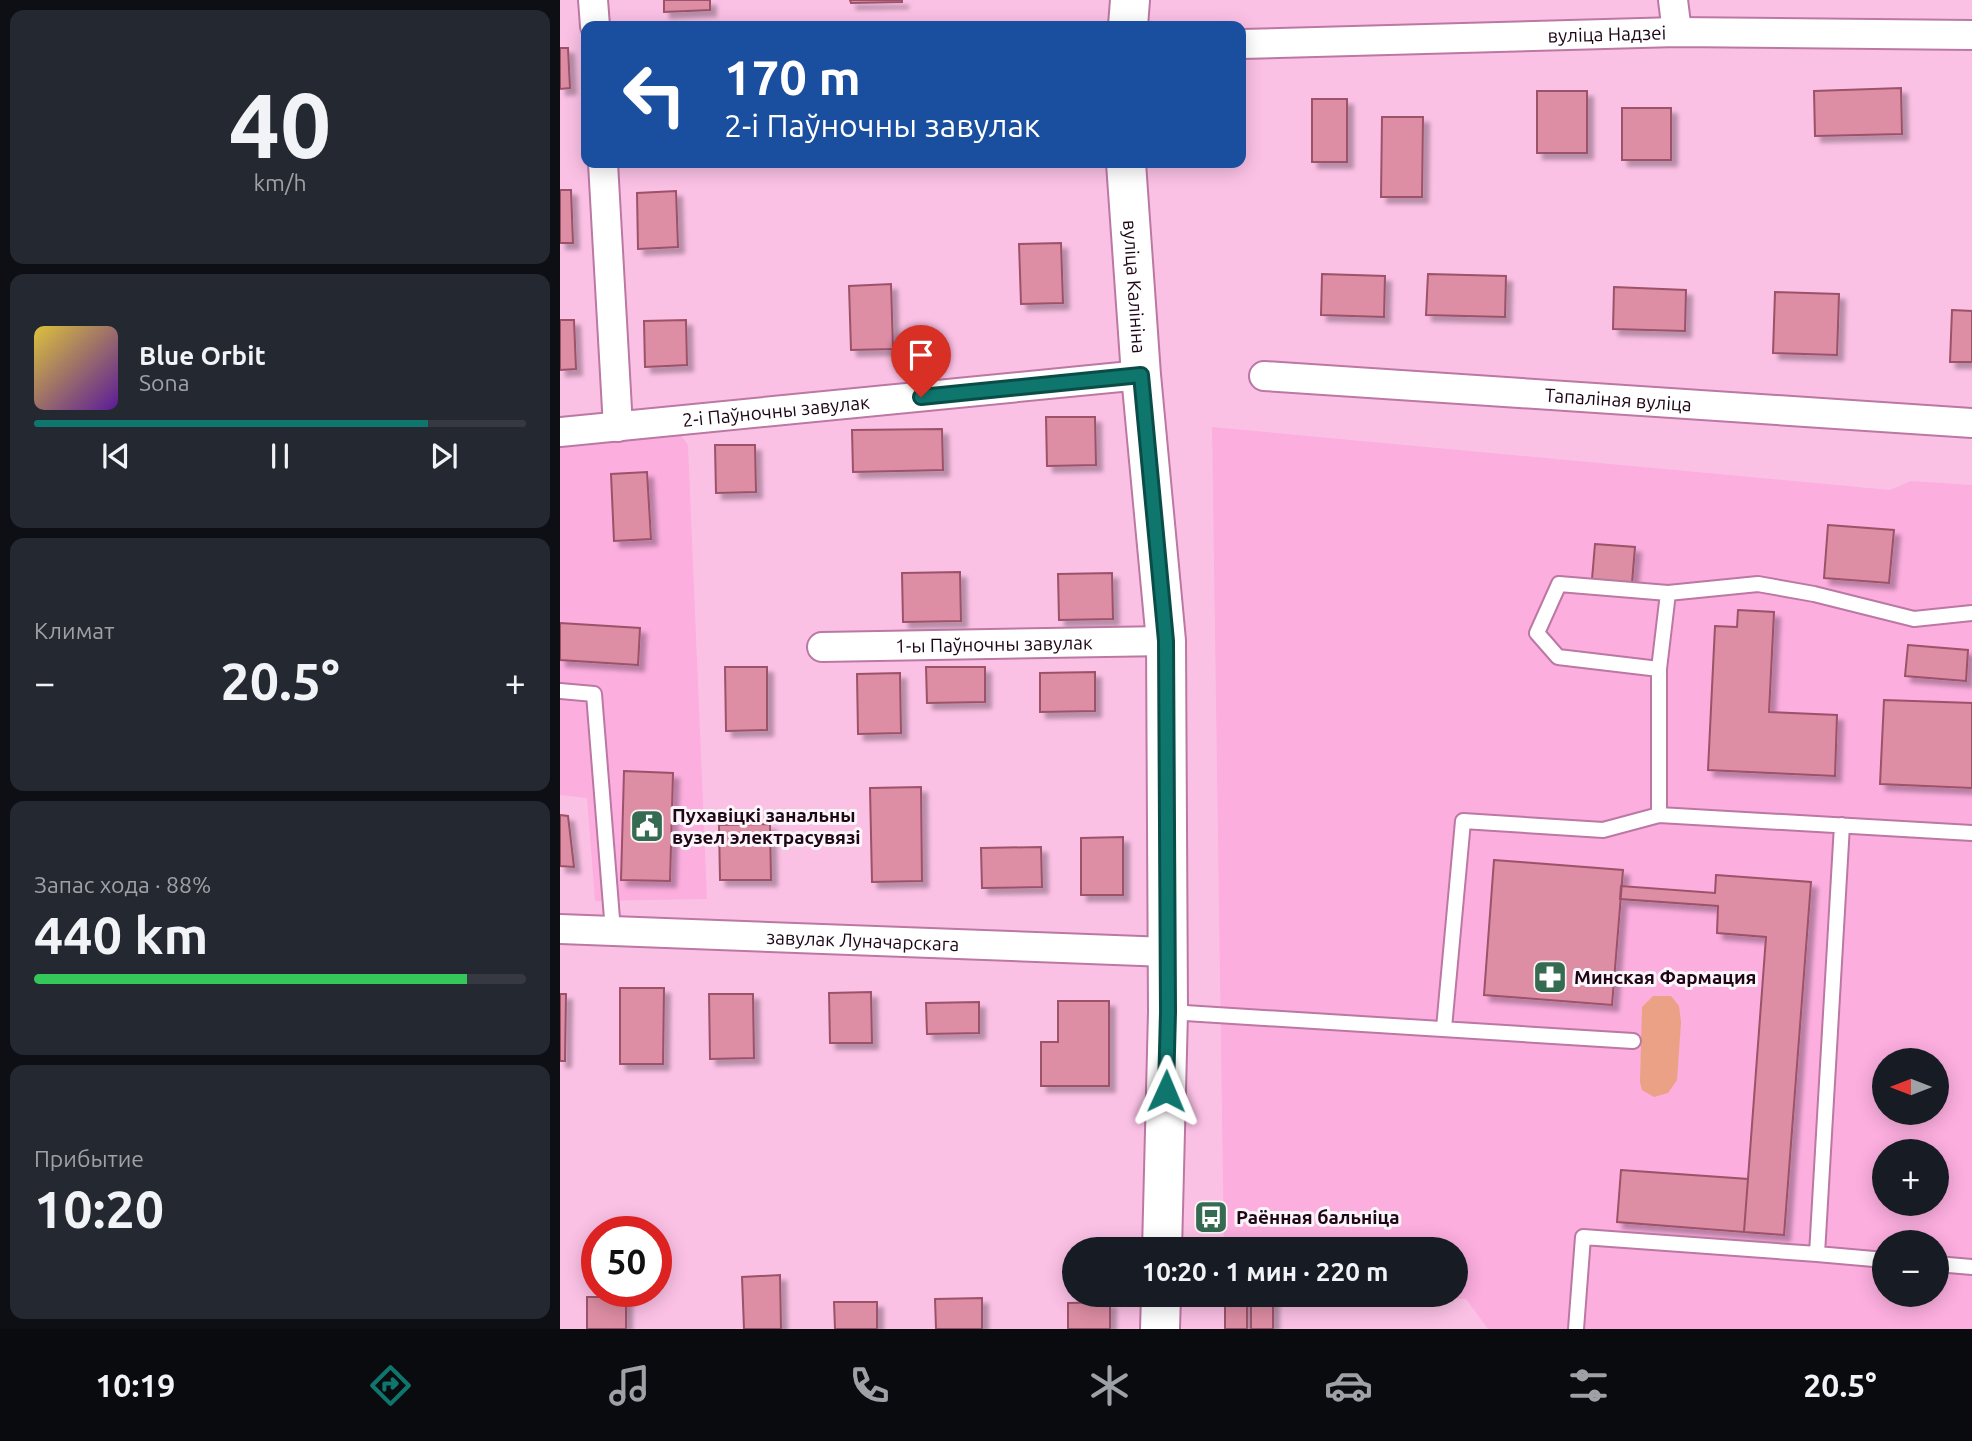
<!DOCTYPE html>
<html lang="ru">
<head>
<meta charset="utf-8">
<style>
	:root { --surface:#171b24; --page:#242831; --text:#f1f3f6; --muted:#9ea1a6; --line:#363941; --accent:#0f766e }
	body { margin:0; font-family:Ubuntu,sans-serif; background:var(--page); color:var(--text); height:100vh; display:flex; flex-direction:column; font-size:26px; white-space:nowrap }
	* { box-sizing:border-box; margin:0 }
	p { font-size:23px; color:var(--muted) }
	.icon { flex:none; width:38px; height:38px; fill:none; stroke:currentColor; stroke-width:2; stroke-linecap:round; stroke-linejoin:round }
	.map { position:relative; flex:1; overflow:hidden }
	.drawer { display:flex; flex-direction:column; gap:10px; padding:10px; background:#0d0f14; width:560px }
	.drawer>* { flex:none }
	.guide { position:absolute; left:21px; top:21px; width:665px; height:147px; border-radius:14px; box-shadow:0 4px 18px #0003; background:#1a4fa0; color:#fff; overflow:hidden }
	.needle { width:46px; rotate:270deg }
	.fabs { position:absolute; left:1312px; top:1048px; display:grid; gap:14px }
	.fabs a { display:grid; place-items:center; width:77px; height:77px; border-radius:50%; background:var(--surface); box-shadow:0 4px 18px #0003; font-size:35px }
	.speed { position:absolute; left:21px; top:1216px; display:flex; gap:14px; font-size:35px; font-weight:700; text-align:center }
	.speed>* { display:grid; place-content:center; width:91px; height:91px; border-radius:50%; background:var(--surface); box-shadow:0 4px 18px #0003; line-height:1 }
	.speed .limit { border:10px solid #d22; background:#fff; color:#111 }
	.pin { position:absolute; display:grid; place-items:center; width:60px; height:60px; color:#fff; margin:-72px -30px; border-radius:50% 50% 50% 0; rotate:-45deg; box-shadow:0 0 7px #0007 }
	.pin .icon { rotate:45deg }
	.me { position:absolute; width:77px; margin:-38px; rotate:1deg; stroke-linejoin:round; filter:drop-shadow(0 0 5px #0008) }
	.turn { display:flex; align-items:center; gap:24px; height:147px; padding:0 28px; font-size:32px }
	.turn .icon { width:91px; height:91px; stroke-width:2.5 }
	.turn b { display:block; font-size:49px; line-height:60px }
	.big { font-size:52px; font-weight:600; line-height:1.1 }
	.drawer .card { flex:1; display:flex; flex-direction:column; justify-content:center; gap:10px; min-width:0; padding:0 24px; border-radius:14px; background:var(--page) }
	.drawer .dial { align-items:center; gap:0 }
	.dial b { font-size:91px; line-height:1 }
	.song { display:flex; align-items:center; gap:21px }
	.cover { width:84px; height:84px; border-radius:10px; background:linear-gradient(135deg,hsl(50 70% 55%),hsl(270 70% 35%)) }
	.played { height:7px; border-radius:4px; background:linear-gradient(90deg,var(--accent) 80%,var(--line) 80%) }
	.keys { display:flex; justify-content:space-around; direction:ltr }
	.heat { display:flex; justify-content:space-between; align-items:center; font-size:38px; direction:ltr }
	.charge { height:10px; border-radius:5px; background:linear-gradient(90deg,#34c759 88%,var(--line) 0) }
	.trip { position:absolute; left:502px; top:1237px; width:406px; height:70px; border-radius:35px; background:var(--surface); box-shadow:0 4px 18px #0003; font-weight:600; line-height:70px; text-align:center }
	.tab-bar { display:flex; height:112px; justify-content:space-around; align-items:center; background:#090b0e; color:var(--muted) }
	.tab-bar .icon { width:49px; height:49px }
	.tab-bar .current { color:var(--accent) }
	.tab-bar b { font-size:32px; color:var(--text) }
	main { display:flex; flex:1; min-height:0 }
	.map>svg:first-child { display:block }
</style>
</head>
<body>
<main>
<section class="drawer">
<div class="card dial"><b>40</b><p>km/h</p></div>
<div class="card">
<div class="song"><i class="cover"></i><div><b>Blue Orbit</b><p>Sona</p></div></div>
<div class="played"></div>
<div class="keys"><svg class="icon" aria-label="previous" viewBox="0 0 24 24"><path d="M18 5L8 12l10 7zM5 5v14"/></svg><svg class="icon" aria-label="pause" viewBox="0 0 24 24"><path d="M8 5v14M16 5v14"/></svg><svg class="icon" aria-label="next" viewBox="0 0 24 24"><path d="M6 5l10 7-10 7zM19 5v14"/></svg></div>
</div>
<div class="card"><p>Климат</p>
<div class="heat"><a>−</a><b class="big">20.5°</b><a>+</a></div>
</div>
<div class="card"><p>Запас хода · 88%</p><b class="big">440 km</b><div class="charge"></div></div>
<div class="card"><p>Прибытие</p><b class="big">10:20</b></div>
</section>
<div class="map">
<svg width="1412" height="1329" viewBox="0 0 1412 1329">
	<defs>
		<filter id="shadow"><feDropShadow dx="6" dy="6" stdDeviation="2" flood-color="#0004"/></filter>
	</defs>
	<rect width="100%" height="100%" fill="#fbc1e5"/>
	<path fill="#fcaedf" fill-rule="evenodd" d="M652,427L1330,490L1351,481L1412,485V1329H928L906,1299L804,1295H896V1250L664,1249ZM1325,1060H1377V1113H1325ZM1325,1152H1377V1204H1325ZM1325,1242H1377V1295H1325Z
		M121,435L128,445L147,899L35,901L27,798L0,795V448Z"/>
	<path fill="#eba185" d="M1093,996H1111L1119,1006L1121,1022L1117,1080L1108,1093L1094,1097L1082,1090L1080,1082L1082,1007Z"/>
	<path fill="#dd8da4" stroke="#9c5269" stroke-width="2" filter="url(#shadow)" d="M104,0H150V10L104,12Z
		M290,0H342V2L291,3Z
		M0,48H8L10,88L0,89Z
		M1341,88L1342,134L1255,136L1254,91Z
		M977,91H1027V153H977Z
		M752,99H787V162H752Z
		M1062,108H1111V160H1062Z
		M822,117H863L862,197H821Z
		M0,190H11L13,243H0Z
		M116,191L118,247L78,249L77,193Z
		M501,243L503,303L461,304L459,244Z
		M762,274L825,276L824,317L761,315Z
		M868,274L946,276L945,317L866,315Z
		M331,284L333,349L291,350L289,286Z
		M1054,287L1126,290L1125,331L1053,329Z
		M1215,292L1279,294L1277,355L1213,353Z
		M1392,310L1412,311V362H1390Z
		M0,320H14L16,369L0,370Z
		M126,320L127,365L85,367L84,321Z
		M486,417H535L536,465L487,466Z
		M382,429L383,470L293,472L292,430Z
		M155,445H195L196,492L156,493Z
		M87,472L91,539L54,541L51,474Z
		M1268,525L1334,530L1329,583L1264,578Z
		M1035,544L1075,547L1072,583L1032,579Z
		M400,572L401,621L343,622L342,573Z
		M552,573L553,619L499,620L498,574Z
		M1178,610L1214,612L1209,712L1277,715L1275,776L1148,770L1155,626L1177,627Z
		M0,623L80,628L78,665L0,660Z
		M1348,645L1408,650L1406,681L1345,676Z
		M165,667H207V730L166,731Z
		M366,667H425V702L367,703Z
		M535,672V711L480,712V673Z
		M340,673L341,733L298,734L297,674Z
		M1324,700L1412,703V788L1320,784Z
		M64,771L113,773L110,881L61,880Z
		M361,787L362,881L312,882L310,788Z
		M0,815L8,816L14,867L0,866Z
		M210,824L211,880H160L159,825Z
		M563,837V895H521V838Z
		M481,847L482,887L422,888L421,848Z
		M934,860L1063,870L1052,1005L924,995Z
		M1156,875L1251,882L1224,1235L1184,1232L1206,937L1157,933L1158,906L1060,899L1061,886L1155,893Z
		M60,988H104L103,1064H60Z
		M311,992L312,1043H270L269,993Z
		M0,994H6L5,1061H0Z
		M149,994H193L194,1058L150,1059Z
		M498,1001H549V1086H481V1042H498Z
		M419,1002V1033L367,1034L366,1003Z
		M1061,1170L1188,1179L1184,1232L1057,1222Z
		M220,1275L221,1329H184L182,1277Z
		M27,1297H66V1329H27Z
		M422,1298V1329H376L375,1299Z
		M687,1298V1329H665V1300Z
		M691,1298H713V1329H691Z
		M274,1302H317V1329H275Z
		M550,1302V1329H508V1303Z"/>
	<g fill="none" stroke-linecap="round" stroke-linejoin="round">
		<g stroke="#bb78a3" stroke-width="18">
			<path id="lane" d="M1099,669L1108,593
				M0,691L34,694L53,931
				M1099,815V669L998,657L977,633L999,584L1108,593L1198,584L1254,594L1354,619L1412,613
				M609,1012L1073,1041
				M884,1028L903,821L1043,830L1099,815L1412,833
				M1257,1254L1325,1260
				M1377,1264L1412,1267
				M1016,1329L1023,1237L1257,1254L1282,825"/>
		</g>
		<g stroke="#bb78a3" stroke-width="32">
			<g id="street">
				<path d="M33,0L35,26"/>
				<path d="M1113,0L1117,32"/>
				<path id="s1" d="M681,44L1117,32L1412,35"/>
				<path d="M43,163L58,427"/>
				<path id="s2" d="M704,376L1412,423"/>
				<path id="s3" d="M0,432L581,375"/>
				<path id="s4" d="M262,647L606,641"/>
				<path id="s5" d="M0,929L607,952"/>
			</g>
		</g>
		<g stroke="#bb78a3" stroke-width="42">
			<g id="secondary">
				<path d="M568,26L570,0"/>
				<path id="s6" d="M566,163L581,375L606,641L608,1012L602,1250"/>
				<path d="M600,1329L601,1295"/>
			</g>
		</g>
		<use href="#lane" stroke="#fff" stroke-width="14"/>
		<use href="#street" stroke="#fff" stroke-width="28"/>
		<use href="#secondary" stroke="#fff" stroke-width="38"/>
	</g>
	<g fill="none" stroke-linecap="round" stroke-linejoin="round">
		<g stroke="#0a4d48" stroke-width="18">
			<path id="route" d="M361,397L581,375L606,641L608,1012L606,1091"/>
		</g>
		<use href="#route" stroke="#0f766e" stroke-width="12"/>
	</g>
	<defs>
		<g id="civic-square" transform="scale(1.75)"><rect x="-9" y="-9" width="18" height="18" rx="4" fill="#356b51" stroke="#fbf4f8"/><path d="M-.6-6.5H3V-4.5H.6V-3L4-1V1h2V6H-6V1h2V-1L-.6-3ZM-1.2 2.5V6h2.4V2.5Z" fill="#fff"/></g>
		<g id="pharmacy-square" transform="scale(1.75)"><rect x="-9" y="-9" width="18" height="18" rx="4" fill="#356b51" stroke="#fbf4f8"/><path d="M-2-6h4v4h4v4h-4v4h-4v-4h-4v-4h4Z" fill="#fff"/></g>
		<g id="bus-square" transform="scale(1.75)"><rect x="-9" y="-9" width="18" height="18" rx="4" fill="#356b51" stroke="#fbf4f8"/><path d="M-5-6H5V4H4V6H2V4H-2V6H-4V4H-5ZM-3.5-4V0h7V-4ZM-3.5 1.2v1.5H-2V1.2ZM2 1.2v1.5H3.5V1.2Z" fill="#fff"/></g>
	</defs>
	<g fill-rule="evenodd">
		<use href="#civic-square" x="87" y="826"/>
		<use href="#pharmacy-square" x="990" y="977"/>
		<use href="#bus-square" x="651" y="1217"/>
	</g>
	<g text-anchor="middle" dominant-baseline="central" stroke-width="6" stroke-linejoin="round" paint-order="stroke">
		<g font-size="19" fill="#1e0616" stroke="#fbf4f8">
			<text stroke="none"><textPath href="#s1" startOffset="366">вуліца Надзеі</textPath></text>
			<text stroke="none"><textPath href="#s6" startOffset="124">вуліца Калініна</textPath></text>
			<text stroke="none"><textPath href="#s2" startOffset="355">Тапаліная вуліца</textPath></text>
			<text stroke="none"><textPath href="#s3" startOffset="217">2-і Паўночны завулак</textPath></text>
			<text stroke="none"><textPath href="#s4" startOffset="172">1-ы Паўночны завулак</textPath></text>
			<text stroke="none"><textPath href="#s5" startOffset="303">завулак Луначарскага</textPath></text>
		</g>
		<g font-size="19" font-weight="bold" fill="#1e0616" stroke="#fbf4f8" text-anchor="start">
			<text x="112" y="815">Пухавіцкі занальны<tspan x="112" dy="22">вузел электрасувязі</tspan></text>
			<text x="1014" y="977">Минская Фармация</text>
			<text x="676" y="1217">Раённая бальніца</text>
		</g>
	</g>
</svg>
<div class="fabs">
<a><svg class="needle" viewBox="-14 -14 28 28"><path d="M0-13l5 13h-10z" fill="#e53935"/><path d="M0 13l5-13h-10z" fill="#9ea1a6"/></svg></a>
<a>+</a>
<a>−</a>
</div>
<div class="speed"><div class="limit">50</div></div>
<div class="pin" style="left:361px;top:397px;background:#d93025"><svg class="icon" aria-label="arrive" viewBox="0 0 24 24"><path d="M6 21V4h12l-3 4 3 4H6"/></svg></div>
<svg class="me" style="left:606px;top:1091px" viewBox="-20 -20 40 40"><path d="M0-17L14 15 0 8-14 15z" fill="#0f766e" stroke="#fff" stroke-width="4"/></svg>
<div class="trip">10:20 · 1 мин · 220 m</div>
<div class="guide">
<div class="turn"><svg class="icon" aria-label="left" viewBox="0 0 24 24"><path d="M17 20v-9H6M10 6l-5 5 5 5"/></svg><div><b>170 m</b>2-і Паўночны завулак</div></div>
</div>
</div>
</main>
<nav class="tab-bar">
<b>10:19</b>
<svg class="icon current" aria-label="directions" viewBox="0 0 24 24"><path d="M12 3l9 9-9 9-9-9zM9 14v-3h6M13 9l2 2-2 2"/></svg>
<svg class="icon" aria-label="music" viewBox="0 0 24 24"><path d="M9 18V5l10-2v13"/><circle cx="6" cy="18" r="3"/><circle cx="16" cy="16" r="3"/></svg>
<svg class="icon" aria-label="phone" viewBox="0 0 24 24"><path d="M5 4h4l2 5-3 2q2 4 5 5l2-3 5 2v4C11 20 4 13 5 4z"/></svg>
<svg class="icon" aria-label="climate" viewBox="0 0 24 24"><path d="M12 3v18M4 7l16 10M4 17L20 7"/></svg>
<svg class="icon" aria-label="car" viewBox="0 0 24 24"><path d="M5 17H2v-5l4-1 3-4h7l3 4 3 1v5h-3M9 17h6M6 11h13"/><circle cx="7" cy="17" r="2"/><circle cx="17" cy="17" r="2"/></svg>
<svg class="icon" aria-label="filters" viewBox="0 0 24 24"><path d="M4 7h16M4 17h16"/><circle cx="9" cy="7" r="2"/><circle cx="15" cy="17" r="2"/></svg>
<b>20.5°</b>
</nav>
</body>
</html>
